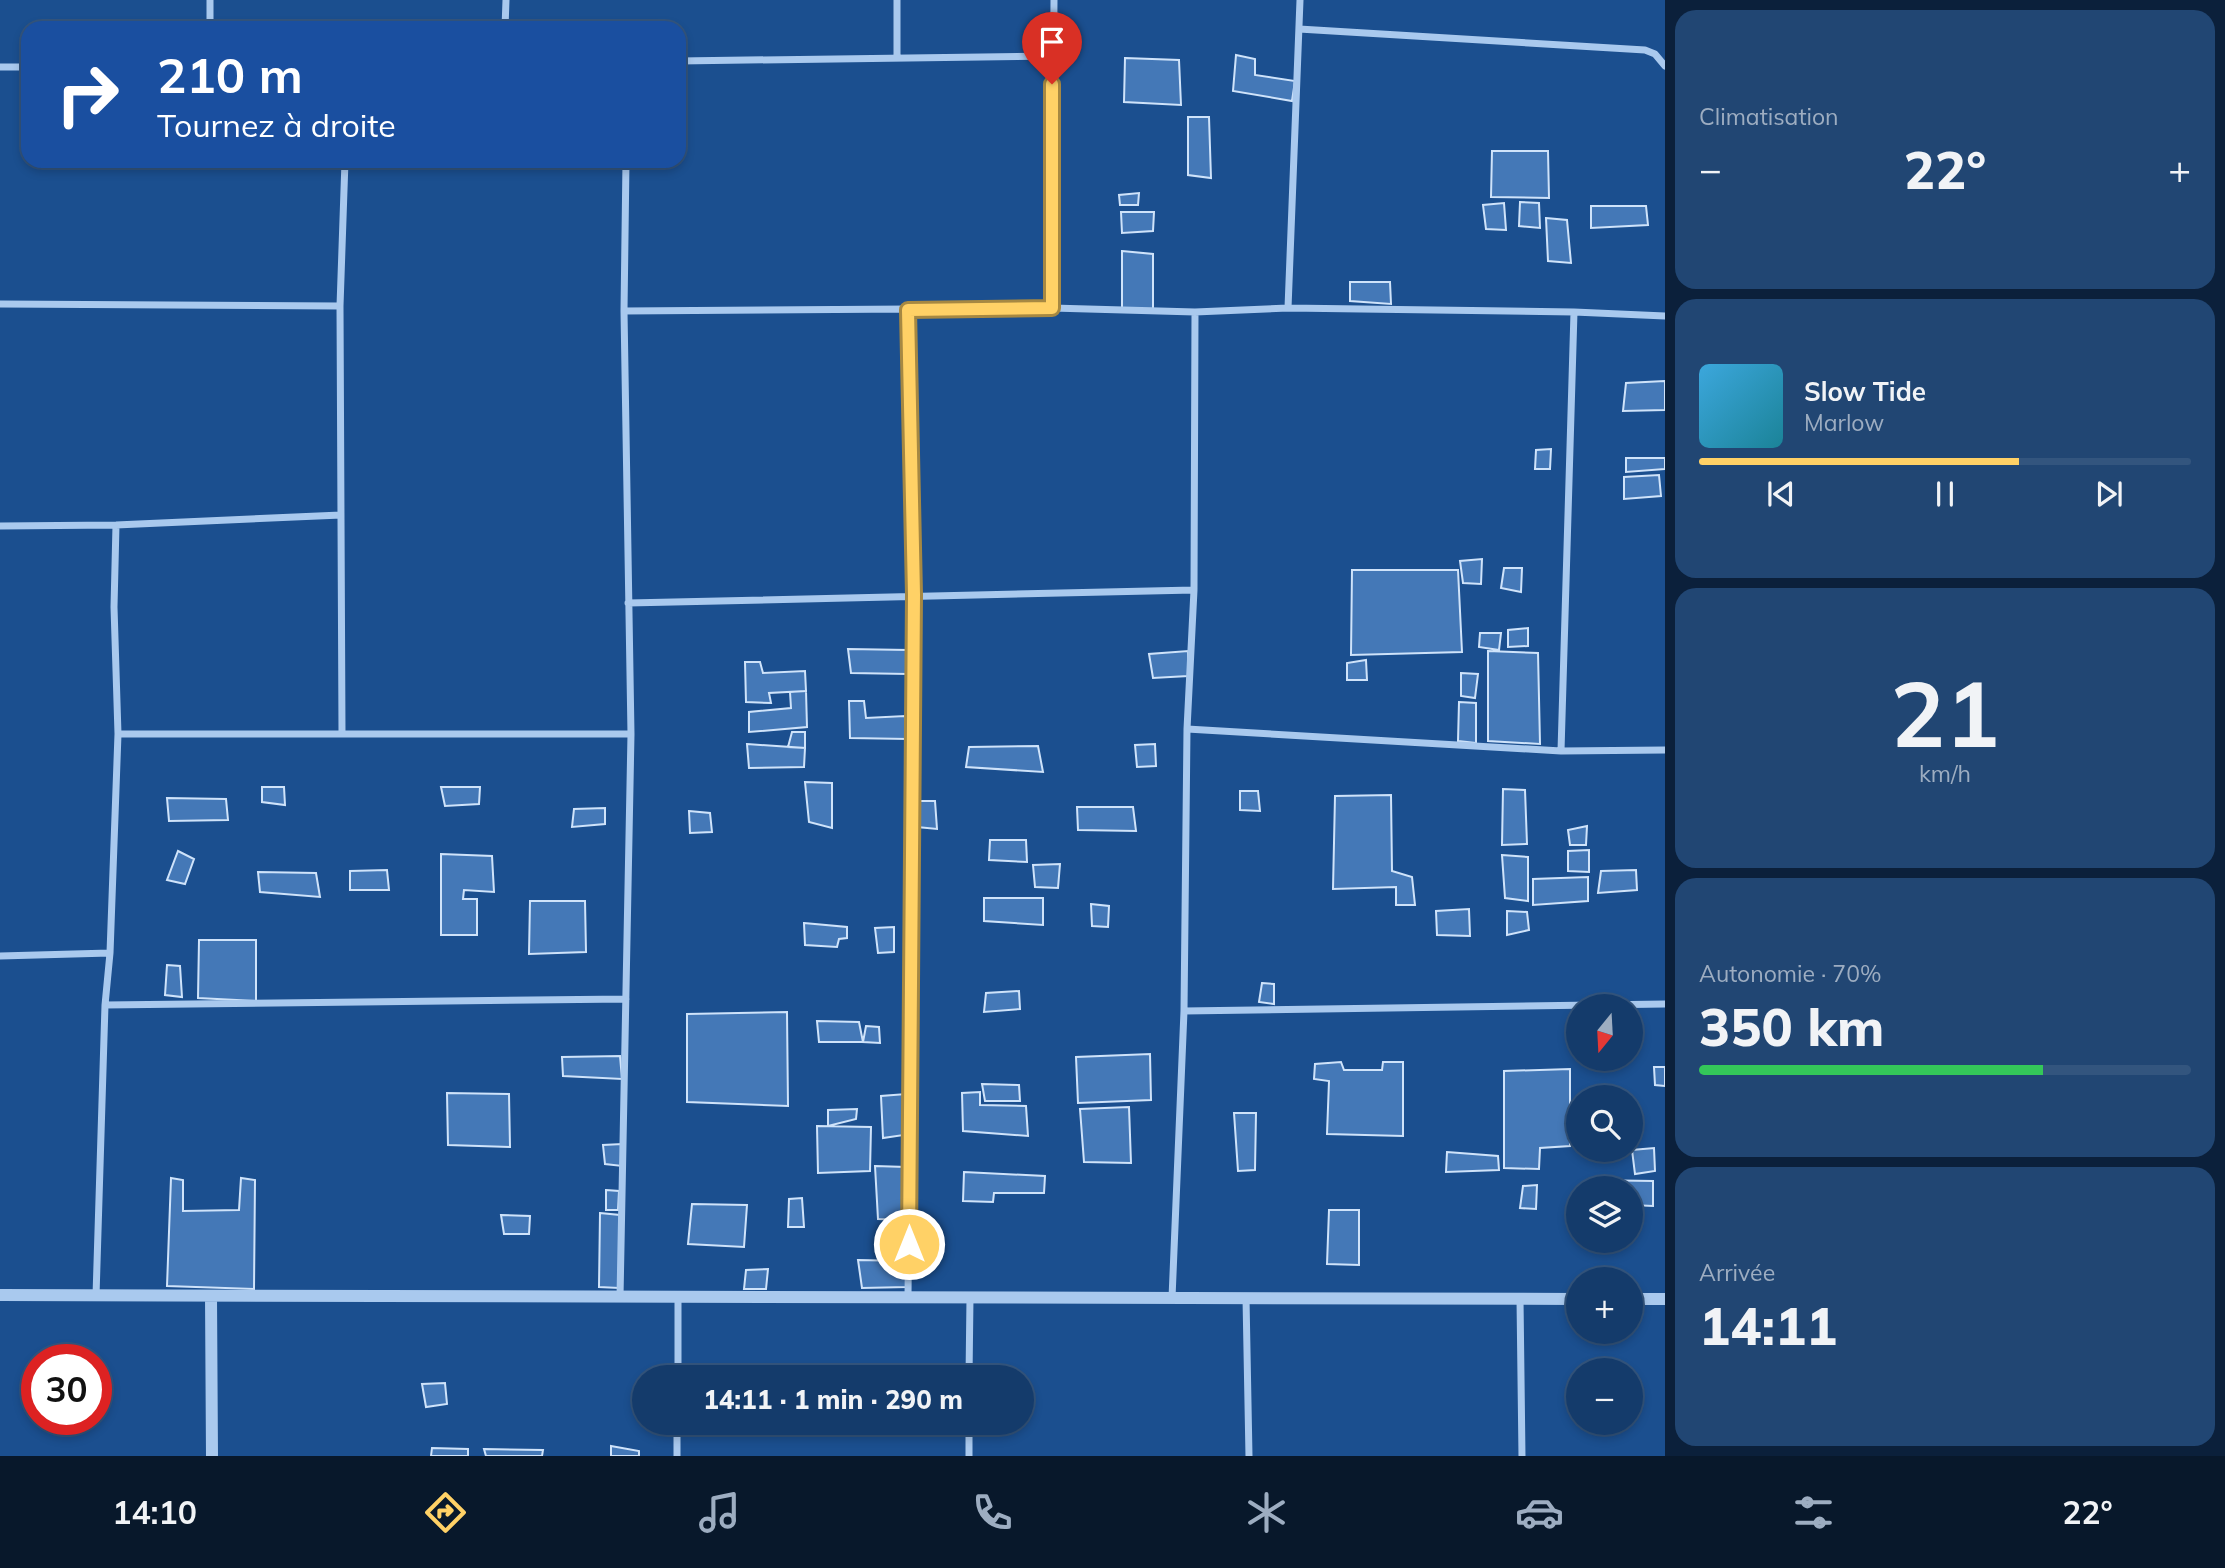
<!DOCTYPE html>
<html lang="fr">
<head>
<meta charset="utf-8">
<style>
	:root { --surface:#143b6b; --page:#214673; --text:#f1f3f6; --muted:#9dadc1; --line:#33557e; --accent:#ffd166 }
	body { margin:0; font-family:Mulish,sans-serif; background:var(--page); color:var(--text); height:100vh; display:flex; flex-direction:column; font-size:26px; white-space:nowrap }
	* { box-sizing:border-box; margin:0 }
	p { font-size:23px; color:var(--muted) }
	.icon { flex:none; width:38px; height:38px; fill:none; stroke:currentColor; stroke-width:2; stroke-linecap:round; stroke-linejoin:round }
	.map { position:relative; flex:1; overflow:hidden }
	.side { display:flex; flex-direction:column; gap:10px; padding:10px; background:#0b203b; width:560px }
	.side>* { flex:none }
	.guide { position:absolute; left:21px; top:21px; width:665px; height:147px; border-radius:21px; box-shadow:0 4px 10px #0003,0 0 0 2px var(--line); background:#1a4fa0; color:#fff; overflow:hidden }
	.needle { width:46px; rotate:198deg }
	.tools { position:absolute; left:1566px; top:994px; display:grid; gap:14px }
	.tools a { display:grid; place-items:center; width:77px; height:77px; border-radius:50%; background:var(--surface); box-shadow:0 4px 10px #0003,0 0 0 2px var(--line); font-size:35px }
	.speed { position:absolute; left:21px; top:1344px; display:flex; gap:14px; font-size:35px; font-weight:700; text-align:center }
	.speed>* { display:grid; place-content:center; width:91px; height:91px; border-radius:50%; background:var(--surface); box-shadow:0 4px 10px #0003,0 0 0 2px var(--line); line-height:1 }
	.speed .limit { border:10px solid #d22; background:#fff; color:#111 }
	.pin { position:absolute; display:grid; place-items:center; width:60px; height:60px; color:#fff; margin:-72px -30px; border-radius:50% 50% 50% 0; rotate:-45deg; box-shadow:0 0 7px #0007 }
	.pin .icon { rotate:45deg }
	.me { position:absolute; width:77px; margin:-38px; rotate:0deg; stroke-linejoin:round; filter:drop-shadow(0 0 5px #0008) }
	.turn { display:flex; align-items:center; gap:24px; height:147px; padding:0 21px; font-size:32px }
	.turn .icon { width:91px; height:91px; stroke-width:2.5 }
	.turn b { display:block; font-size:49px; line-height:60px }
	.big { font-size:52px; font-weight:800; line-height:1.1 }
	.side .tile { flex:1; display:flex; flex-direction:column; justify-content:center; gap:10px; min-width:0; padding:0 24px; border-radius:21px; background:var(--page) }
	.side .dial { align-items:center; gap:0 }
	.dial b { font-size:91px; line-height:1 }
	.song { display:flex; align-items:center; gap:21px }
	.cover { width:84px; height:84px; border-radius:10px; background:linear-gradient(135deg,hsl(200 70% 55%),hsl(190 70% 35%)) }
	.played { height:7px; border-radius:4px; background:linear-gradient(90deg,var(--accent) 65%,var(--line) 65%) }
	.keys { display:flex; justify-content:space-around; direction:ltr }
	.heat { display:flex; justify-content:space-between; align-items:center; font-size:38px; direction:ltr }
	.charge { height:10px; border-radius:5px; background:linear-gradient(90deg,#34c759 70%,var(--line) 0) }
	.trip { position:absolute; left:632px; top:1365px; width:402px; height:70px; border-radius:35px; background:var(--surface); box-shadow:0 4px 10px #0003,0 0 0 2px var(--line); font-weight:800; line-height:70px; text-align:center }
	.tabs { display:flex; height:112px; justify-content:space-around; align-items:center; background:#08182b; color:var(--muted) }
	.tabs .icon { width:49px; height:49px }
	.tabs .on { color:var(--accent) }
	.tabs b { font-size:32px; color:var(--text) }
	main { display:flex; flex:1; min-height:0 }
	.map>svg:first-child { display:block }
</style>
</head>
<body>
<main>
<div class="map">
<svg width="1665" height="1456" viewBox="0 0 1665 1456">
	<rect width="100%" height="100%" fill="#1b4f8f"/>
	<path fill="#4478b7" stroke="#cfe3fa" stroke-width="2" d="M1236,55L1255,59V75L1295,81L1292,101L1233,91Z
		M1125,58L1179,60L1181,105L1124,102Z
		M1188,117H1209L1211,178L1188,175Z
		M1492,151H1548L1549,198L1491,197Z
		M1139,193L1138,205H1120L1119,195Z
		M1520,202L1539,203L1540,228L1519,226Z
		M1504,203L1506,230L1486,229L1483,205Z
		M1591,206H1646L1648,225L1591,228Z
		M1121,212H1154L1153,231L1122,233Z
		M1546,218L1567,220L1571,263L1548,261Z
		M1122,251L1153,254V310L1122,309Z
		M1350,282H1390L1391,304L1350,301Z
		M1665,381V410L1623,411L1626,383Z
		M1551,449L1550,469H1535L1536,450Z
		M1626,458H1665V469L1626,472Z
		M1659,475L1661,496L1624,499V477Z
		M1482,559L1481,584L1463,583L1460,561Z
		M1504,568H1522L1521,592L1501,588Z
		M1352,570H1458L1462,652L1351,655Z
		M1528,628V646L1508,647V630Z
		M1480,633H1501L1499,650L1479,647Z
		M848,649L908,650V674L851,673Z
		M1188,651V676L1153,678L1149,654Z
		M1488,651L1538,653L1540,744L1488,741Z
		M1366,660L1367,680H1347V663Z
		M745,662H760L763,673L805,671L806,691L769,693L771,703L746,702Z
		M1461,673L1478,674L1475,698L1461,696Z
		M806,691L807,727L749,732V712L791,708L790,692Z
		M849,701H864L866,718L905,716L908,739L850,738Z
		M1459,702L1476,703V743L1458,741Z
		M792,732H805V748L788,747Z
		M747,744L805,748L804,767L749,768Z
		M1155,744L1156,766L1137,767L1135,745Z
		M1038,746L1043,772L966,767L969,747Z
		M805,782L832,783V828L809,822Z
		M262,787H284L285,805L262,802Z
		M441,787H480L479,804L445,806Z
		M1503,789L1525,790L1527,844L1502,845Z
		M1240,791H1258L1260,811L1240,810Z
		M1391,795L1392,871L1412,877L1415,905H1396V887L1333,889L1335,796Z
		M167,798L226,799L228,820L169,821Z
		M915,801H935L937,829L917,827Z
		M1077,807H1133L1136,831L1078,830Z
		M605,808V824L572,827L574,809Z
		M689,811L710,813L712,832L690,833Z
		M1587,826L1586,845H1570L1568,830Z
		M990,840H1026L1027,862L989,860Z
		M1589,850V872L1568,871V851Z
		M178,851L194,859L185,884L167,880Z
		M441,854L492,856L494,892L464,890L463,899H477V935H441Z
		M1502,855L1528,857V901L1505,898Z
		M1060,864L1058,888L1035,887L1033,865Z
		M387,870L389,890H350V871Z
		M1636,870L1637,890L1598,893L1601,871Z
		M258,872L316,873L320,897L260,892Z
		M1588,877V901L1533,905V879Z
		M984,898H1043V925L984,921Z
		M530,901H585L586,952L529,954Z
		M1091,904L1109,906L1108,927L1092,926Z
		M1469,909L1470,936L1437,935L1436,911Z
		M1507,911L1527,912L1529,930L1507,935Z
		M804,923L847,927V938L839,939L837,947L805,945Z
		M894,927V952L878,953L875,928Z
		M199,940H256V1001L198,998Z
		M167,965L180,966L182,997L165,995Z
		M1262,983L1274,984V1004L1259,1002Z
		M1019,991L1020,1009L984,1012L986,993Z
		M787,1012L788,1106L687,1102V1014Z
		M817,1021L859,1022L863,1042H819Z
		M866,1026L879,1027L880,1043L863,1042Z
		M1150,1054L1151,1100L1078,1103L1076,1057Z
		M620,1056L622,1079L563,1076L562,1057Z
		M1341,1062L1344,1070H1382L1383,1062H1403V1136L1327,1134L1329,1081L1314,1079L1315,1064Z
		M1654,1067H1665V1086L1655,1085Z
		M1570,1069V1146L1540,1148L1539,1169L1504,1168V1071Z
		M982,1084L1019,1085L1020,1101H985Z
		M980,1092V1105L1026,1106L1028,1136L963,1131L962,1093Z
		M447,1093L509,1094L510,1147L448,1145Z
		M906,1094L904,1135L883,1138L881,1096Z
		M1129,1107L1131,1163L1084,1162L1080,1109Z
		M857,1109L856,1119L828,1126V1110Z
		M1234,1113H1256L1255,1170L1238,1171Z
		M817,1126L871,1127L870,1171L818,1173Z
		M622,1144V1166L605,1164L603,1145Z
		M1654,1148L1655,1171L1635,1174L1632,1150Z
		M1447,1152L1498,1156L1499,1170L1446,1172Z
		M875,1166L906,1167V1220L878,1219Z
		M964,1172L1045,1176L1044,1193H994L993,1202L963,1201Z
		M171,1178L183,1180V1211L239,1210L241,1178L255,1180L254,1289L167,1286Z
		M1590,1180L1653,1181V1206L1631,1205V1188H1589Z
		M1537,1185L1536,1209L1520,1208L1523,1186Z
		M606,1190L619,1191L618,1210H606Z
		M802,1198L804,1227H788L789,1199Z
		M692,1204L747,1205L744,1247L688,1244Z
		M1329,1210H1359V1265L1327,1264Z
		M600,1213L620,1215L619,1288L599,1287Z
		M501,1215L530,1216L529,1234H504Z
		M858,1260L905,1261L907,1287L862,1288Z
		M768,1269L766,1289H744L746,1270Z
		M445,1383L447,1404L426,1407L422,1384Z
		M731,1423H749V1431L732,1432Z
		M611,1446L639,1451V1456H611Z
		M432,1448L468,1449V1456H431Z
		M484,1449L543,1450L542,1456H486Z"/>
	<g fill="none" stroke-linecap="round" stroke-linejoin="round">
		<path stroke="#a9c9ee" stroke-width="7" d="M210,0V28
			M505,28L506,0
			M1299,29L1645,50L1655,54L1665,66
			M897,58V0
			M679,61L1053,56
			M0,67H28
			M0,304L340,306
			M1052,308L1054,0
			M1288,308L1300,0
			M908,310L914,595L908,1298
			M624,311L1052,308L1195,312L1288,308L1574,312L1665,316
			M0,526L116,525L341,515
			M628,603L1194,590
			M1187,729L1561,751L1665,750
			M342,732L340,306L345,161
			M118,734H631
			M1561,751L1574,312
			M0,956L110,953
			M105,1005L626,999
			M1184,1011L1665,1004
			M96,1296L105,1005L110,953L118,734L114,607L116,525
			M620,1297L631,734L624,311L626,161
			M1172,1298L1184,1011L1187,729L1194,590L1195,312
			M1246,1298L1249,1456
			M1520,1299L1522,1456
			M678,1377V1297
			M969,1377L970,1298
			M677,1456V1423
			M969,1456V1423"/>
		<path stroke="#a9c9ee" stroke-width="12" d="M0,1295L1578,1299
			M211,1296L212,1456
			M1631,1299H1665"/>
	</g>
	<g fill="none" stroke-linecap="round" stroke-linejoin="round">
		<g stroke="#a68842" stroke-width="18">
			<path id="route" d="M909,1244L914,595L908,310L1052,308V84"/>
		</g>
		<use href="#route" stroke="#ffd166" stroke-width="12"/>
	</g>
</svg>
<div class="tools">
<a><svg class="needle" viewBox="-14 -14 28 28"><path d="M0-13l5 13h-10z" fill="#e53935"/><path d="M0 13l5-13h-10z" fill="#9dadc1"/></svg></a>
<a><svg class="icon" aria-label="search" viewBox="0 0 24 24"><circle cx="10" cy="10" r="6"/><path d="M15 15l6 6"/></svg></a>
<a><svg class="icon" aria-label="layers" viewBox="0 0 24 24"><path d="M12 4l9 5-9 5-9-5zM3 14l9 5 9-5"/></svg></a>
<a>+</a>
<a>−</a>
</div>
<div class="speed"><div class="limit">30</div></div>
<div class="pin" style="left:1052px;top:84px;background:#d93025"><svg class="icon" aria-label="arrive" viewBox="0 0 24 24"><path d="M6 21V4h12l-3 4 3 4H6"/></svg></div>
<svg class="me" style="left:909px;top:1244px" viewBox="-20 -20 40 40"><circle r="17" fill="#ffd166" stroke="#fff" stroke-width="3"/><path d="M0-11L8 9 0 5-8 9z" fill="#fff"/></svg>
<div class="trip">14:11 · 1 min · 290 m</div>
<div class="guide">
<div class="turn"><svg class="icon" aria-label="right" viewBox="0 0 24 24"><path d="M7 20v-9h11M14 6l5 5-5 5"/></svg><div><b>210 m</b>Tournez à droite</div></div>
</div>
</div>
<section class="side">
<div class="tile"><p>Climatisation</p>
<div class="heat"><a>−</a><b class="big">22°</b><a>+</a></div>
</div>
<div class="tile">
<div class="song"><i class="cover"></i><div><b>Slow Tide</b><p>Marlow</p></div></div>
<div class="played"></div>
<div class="keys"><svg class="icon" aria-label="previous" viewBox="0 0 24 24"><path d="M18 5L8 12l10 7zM5 5v14"/></svg><svg class="icon" aria-label="pause" viewBox="0 0 24 24"><path d="M8 5v14M16 5v14"/></svg><svg class="icon" aria-label="next" viewBox="0 0 24 24"><path d="M6 5l10 7-10 7zM19 5v14"/></svg></div>
</div>
<div class="tile dial"><b>21</b><p>km/h</p></div>
<div class="tile"><p>Autonomie · 70%</p><b class="big">350 km</b><div class="charge"></div></div>
<div class="tile"><p>Arrivée</p><b class="big">14:11</b></div>
</section>
</main>
<nav class="tabs">
<b>14:10</b>
<svg class="icon on" aria-label="directions" viewBox="0 0 24 24"><path d="M12 3l9 9-9 9-9-9zM9 14v-3h6M13 9l2 2-2 2"/></svg>
<svg class="icon" aria-label="music" viewBox="0 0 24 24"><path d="M9 18V5l10-2v13"/><circle cx="6" cy="18" r="3"/><circle cx="16" cy="16" r="3"/></svg>
<svg class="icon" aria-label="phone" viewBox="0 0 24 24"><path d="M5 4h4l2 5-3 2q2 4 5 5l2-3 5 2v4C11 20 4 13 5 4z"/></svg>
<svg class="icon" aria-label="climate" viewBox="0 0 24 24"><path d="M12 3v18M4 7l16 10M4 17L20 7"/></svg>
<svg class="icon" aria-label="car" viewBox="0 0 24 24"><path d="M5 17H2v-5l4-1 3-4h7l3 4 3 1v5h-3M9 17h6M6 11h13"/><circle cx="7" cy="17" r="2"/><circle cx="17" cy="17" r="2"/></svg>
<svg class="icon" aria-label="filters" viewBox="0 0 24 24"><path d="M4 7h16M4 17h16"/><circle cx="9" cy="7" r="2"/><circle cx="15" cy="17" r="2"/></svg>
<b>22°</b>
</nav>
</body>
</html>
